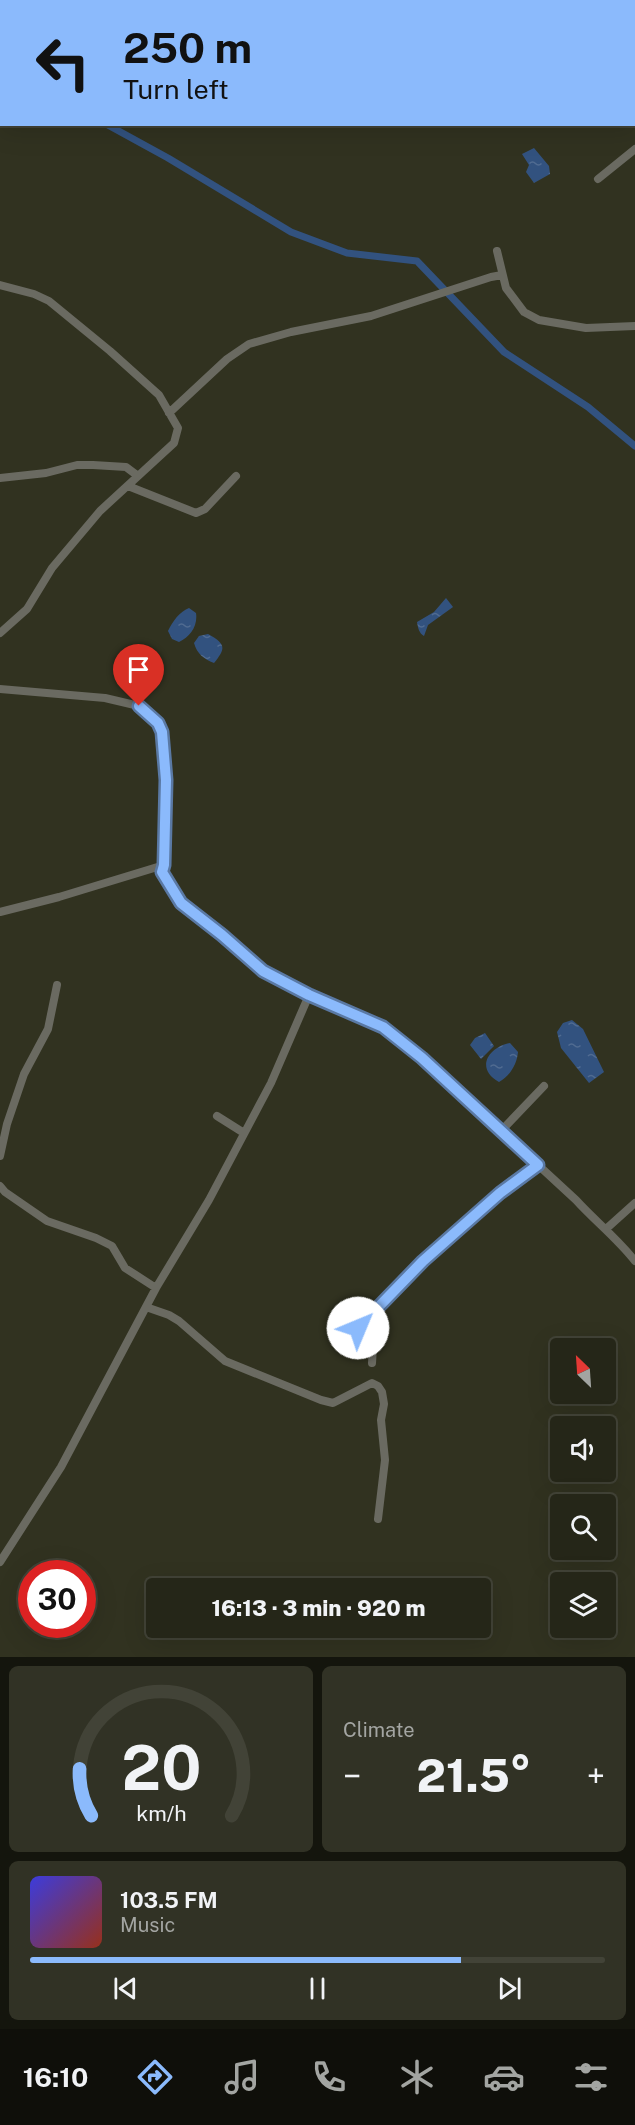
<!DOCTYPE html>
<html lang="en">
<head>
<meta charset="utf-8">
<style>
	:root { --surface:#252618; --page:#313225; --text:#f1f3f6; --muted:#a3a5a2; --line:#424337; --accent:#8bbafc }
	body { margin:0; font-family:"Public Sans",sans-serif; background:var(--page); color:var(--text); height:100vh; display:flex; flex-direction:column; font-size:22px; white-space:nowrap }
	* { box-sizing:border-box; margin:0 }
	p { font-size:20px; color:var(--muted) }
	.icon { flex:none; width:33px; height:33px; fill:none; stroke:currentColor; stroke-width:2; stroke-linecap:round; stroke-linejoin:round }
	.map { position:relative; height:1657px; overflow:hidden }
	.details { display:flex; flex-direction:column; gap:9px; padding:9px; background:#14150d; flex:1 }
	.details>* { flex:none }
	.hud { position:absolute; left:0px; top:0px; width:636px; height:126px; box-shadow:0 6px 24px #0002,0 0 0 2px var(--line); background:#8bbafc; color:#111; overflow:hidden }
	.needle { width:39px; rotate:335deg }
	.controls { position:absolute; left:550px; top:1338px; display:grid; gap:12px }
	.controls a { display:grid; place-items:center; width:66px; height:66px; border-radius:6px; background:var(--surface); box-shadow:0 6px 24px #0002,0 0 0 2px var(--line); font-size:30px }
	.speed { position:absolute; left:18px; top:1560px; display:flex; gap:12px; font-size:30px; font-weight:700; text-align:center }
	.speed>* { display:grid; place-content:center; width:78px; height:78px; border-radius:50%; background:var(--surface); box-shadow:0 6px 24px #0002,0 0 0 2px var(--line); line-height:1 }
	.speed .limit { border:9px solid #d22; background:#fff; color:#111 }
	.pin { position:absolute; display:grid; place-items:center; width:51px; height:51px; color:#fff; margin:-62px -26px; border-radius:50% 50% 50% 0; rotate:-45deg; box-shadow:0 0 6px #0007 }
	.pin .icon { rotate:45deg }
	.me { position:absolute; width:66px; margin:-33px; rotate:45deg; stroke-linejoin:round; filter:drop-shadow(0 0 4px #0008) }
	.turn { display:flex; align-items:center; gap:21px; height:126px; padding:0 24px; font-size:27px }
	.turn .icon { width:78px; height:78px; stroke-width:2.5 }
	.turn b { display:block; font-size:42px; line-height:51px }
	.big { font-size:45px; font-weight:800; line-height:1.1 }
	.details .widget { flex:1; display:flex; flex-direction:column; justify-content:center; gap:9px; min-width:0; padding:0 21px; border-radius:9px; background:var(--page) }
	.details .dial { align-items:center; gap:0 }
	.dial svg { height:156px; overflow:visible; fill:none; stroke:var(--line); stroke-width:7; stroke-linecap:round; text-anchor:middle }
	.dial text { fill:var(--text); stroke:none }
	.song { display:flex; align-items:center; gap:18px }
	.cover { width:72px; height:72px; border-radius:9px; background:linear-gradient(135deg,hsl(240 70% 55%),hsl(10 70% 35%)) }
	.played { height:6px; border-radius:3px; background:linear-gradient(90deg,var(--accent) 75%,var(--line) 75%) }
	.keys { display:flex; justify-content:space-around; direction:ltr }
	.heat { display:flex; justify-content:space-between; align-items:center; font-size:33px; direction:ltr }
	.details .tiles { flex:1; display:grid; gap:9px; grid-template-columns:1fr 1fr }
	.widget:last-child { grid-column:span 2 }
	.trip { position:absolute; left:146px; top:1578px; width:345px; height:60px; border-radius:6px; background:var(--surface); box-shadow:0 6px 24px #0002,0 0 0 2px var(--line); font-weight:800; line-height:60px; text-align:center }
	.tabs { display:flex; height:96px; justify-content:space-around; align-items:center; background:#0f0f0a; color:var(--muted) }
	.tabs .icon { width:42px; height:42px }
	.tabs .active { color:var(--accent) }
	.tabs b { font-size:27px; color:var(--text) }
	.map>svg:first-child { display:block }
</style>
</head>
<body>
<div class="map">
<svg width="635" height="1657" viewBox="0 0 635 1657">
	<defs>
		<pattern id="water-ripples" width="26" height="14" patternUnits="userSpaceOnUse" patternTransform="scale(1.5)"><rect width="26" height="14" fill="#32527f"/><path d="M2 4q2-2 4 0t4 0M15 11q2-2 4 0t4 0" fill="none" stroke="#506b91"/></pattern>
	</defs>
	<rect width="100%" height="100%" fill="#313220"/>
	<path fill="url(#water-ripples)" d="M534,148L549,166L550,174L534,183L526,172L529,165L522,154Z
		M446,598L453,607L428,625L424,636C419,633 418,628 417,622L434,612Z
		M189,608L196,613C198,626 190,637 179,642L172,639L168,631C173,621 179,612 189,608Z
		M208,634C226,644 226,648 214,663C204,659 197,654 194,643L199,636Z
		M572,1020L583,1029L604,1072L589,1083L561,1048L557,1032L563,1023Z
		M485,1033L494,1046L481,1059L470,1045L475,1038Z
		M510,1043L518,1052C517,1064 510,1076 499,1082C475,1069 488,1047 510,1043Z"/>
	<g fill="none" stroke-linecap="round" stroke-linejoin="round">
		<path stroke="#32527f" stroke-width="7" d="M0,65L2,66
			M106,124L168,158L291,232L347,253L417,261L504,352L588,407L635,446"/>
		<path stroke="#6a6a61" stroke-width="8" d="M401,0V2
			M634,62L635,61
			M598,179L635,149
			M497,251L506,288L524,312L539,320L586,328L635,326
			M0,285L34,294L49,301L110,351L159,395L178,428L174,443L100,511L52,568L27,609L0,633
			M169,413L227,359L249,344L291,332L371,316L491,277L502,275
			M0,478L46,473L77,465H93L126,467L138,476
			M128,486L196,513L205,509L236,476
			M0,689L105,698L139,706L158,723L162,732L166,780L164,865L162,872L181,903L222,935L263,971L309,995L383,1027L422,1058L576,1200C595,1221 617,1238 635,1261
			M0,912L59,897L164,865
			M217,1116L244,1133
			M500,1132L544,1086
			M0,1156L7,1124L24,1074L48,1029L57,985
			M0,1186L5,1192L47,1221L96,1238L112,1246L125,1268L156,1288
			M606,1229L635,1203
			M146,1307L169,1315L179,1321L225,1361L321,1400L333,1403L372,1383L378,1386L382,1392L384,1404L381,1420L385,1460L378,1519
			M372,1363L373,1347L358,1329L359,1325C416,1268 474,1213 538,1165
			M0,1562L61,1467L156,1288L209,1200L271,1083L309,995"/>
	</g>
	<g fill="none" stroke-linecap="round" stroke-linejoin="round">
		<g stroke="#5a79a4" stroke-width="15">
			<path id="route" d="M139,706L158,723L162,732L166,780L164,865L162,872L181,903L222,935L263,971L309,995L383,1027L422,1058L538,1165L500,1193L423,1261L358,1328"/>
		</g>
		<use href="#route" stroke="#8bbafc" stroke-width="10"/>
	</g>
</svg>
<div class="controls">
<a><svg class="needle" viewBox="-14 -14 28 28"><path d="M0-13l5 13h-10z" fill="#e53935"/><path d="M0 13l5-13h-10z" fill="#a3a5a2"/></svg></a>
<a><svg class="icon" aria-label="sound" viewBox="0 0 24 24"><path d="M4 9h4l5-4v14l-5-4H4zM17 9q2 3 0 6"/></svg></a>
<a><svg class="icon" aria-label="search" viewBox="0 0 24 24"><circle cx="10" cy="10" r="6"/><path d="M15 15l6 6"/></svg></a>
<a><svg class="icon" aria-label="layers" viewBox="0 0 24 24"><path d="M12 4l9 5-9 5-9-5zM3 14l9 5 9-5"/></svg></a>
</div>
<div class="speed"><div class="limit">30</div></div>
<div class="pin" style="left:139px;top:706px;background:#d93025"><svg class="icon" aria-label="arrive" viewBox="0 0 24 24"><path d="M6 21V4h12l-3 4 3 4H6"/></svg></div>
<svg class="me" style="left:358px;top:1328px" viewBox="-20 -20 40 40"><circle r="19" fill="#fff"/><path d="M0-13L10 11 0 6-10 11z" fill="#8bbafc"/></svg>
<div class="trip">16:13 · 3 min · 920 m</div>
<div class="hud">
<div class="turn"><svg class="icon" aria-label="left" viewBox="0 0 24 24"><path d="M17 20v-9H6M10 6l-5 5 5 5"/></svg><div><b>250 m</b>Turn left</div></div>
</div>
</div>
<section class="details">
<div class="tiles">
<div class="widget dial"><svg viewBox="0 0 100 80">
<path d="M14 69A42 42 0 1 1 86 69"/>
<path d="M14 69A42 42 0 0 1 8 45" stroke="#8bbafc"/>
<text x="50" y="56" font-size="32" font-weight="700">20</text>
<text x="50" y="72" font-size="11">km/h</text>
</svg></div>
<div class="widget"><p>Climate</p>
<div class="heat"><a>−</a><b class="big">21.5°</b><a>+</a></div>
</div>
<div class="widget">
<div class="song"><i class="cover"></i><div><b>103.5 FM</b><p>Music</p></div></div>
<div class="played"></div>
<div class="keys"><svg class="icon" aria-label="previous" viewBox="0 0 24 24"><path d="M18 5L8 12l10 7zM5 5v14"/></svg><svg class="icon" aria-label="pause" viewBox="0 0 24 24"><path d="M8 5v14M16 5v14"/></svg><svg class="icon" aria-label="next" viewBox="0 0 24 24"><path d="M6 5l10 7-10 7zM19 5v14"/></svg></div>
</div>
</div>
</section>
<nav class="tabs">
<b>16:10</b>
<svg class="icon active" aria-label="directions" viewBox="0 0 24 24"><path d="M12 3l9 9-9 9-9-9zM9 14v-3h6M13 9l2 2-2 2"/></svg>
<svg class="icon" aria-label="music" viewBox="0 0 24 24"><path d="M9 18V5l10-2v13"/><circle cx="6" cy="18" r="3"/><circle cx="16" cy="16" r="3"/></svg>
<svg class="icon" aria-label="phone" viewBox="0 0 24 24"><path d="M5 4h4l2 5-3 2q2 4 5 5l2-3 5 2v4C11 20 4 13 5 4z"/></svg>
<svg class="icon" aria-label="climate" viewBox="0 0 24 24"><path d="M12 3v18M4 7l16 10M4 17L20 7"/></svg>
<svg class="icon" aria-label="car" viewBox="0 0 24 24"><path d="M5 17H2v-5l4-1 3-4h7l3 4 3 1v5h-3M9 17h6M6 11h13"/><circle cx="7" cy="17" r="2"/><circle cx="17" cy="17" r="2"/></svg>
<svg class="icon" aria-label="filters" viewBox="0 0 24 24"><path d="M4 7h16M4 17h16"/><circle cx="9" cy="7" r="2"/><circle cx="15" cy="17" r="2"/></svg>
</nav>
</body>
</html>
